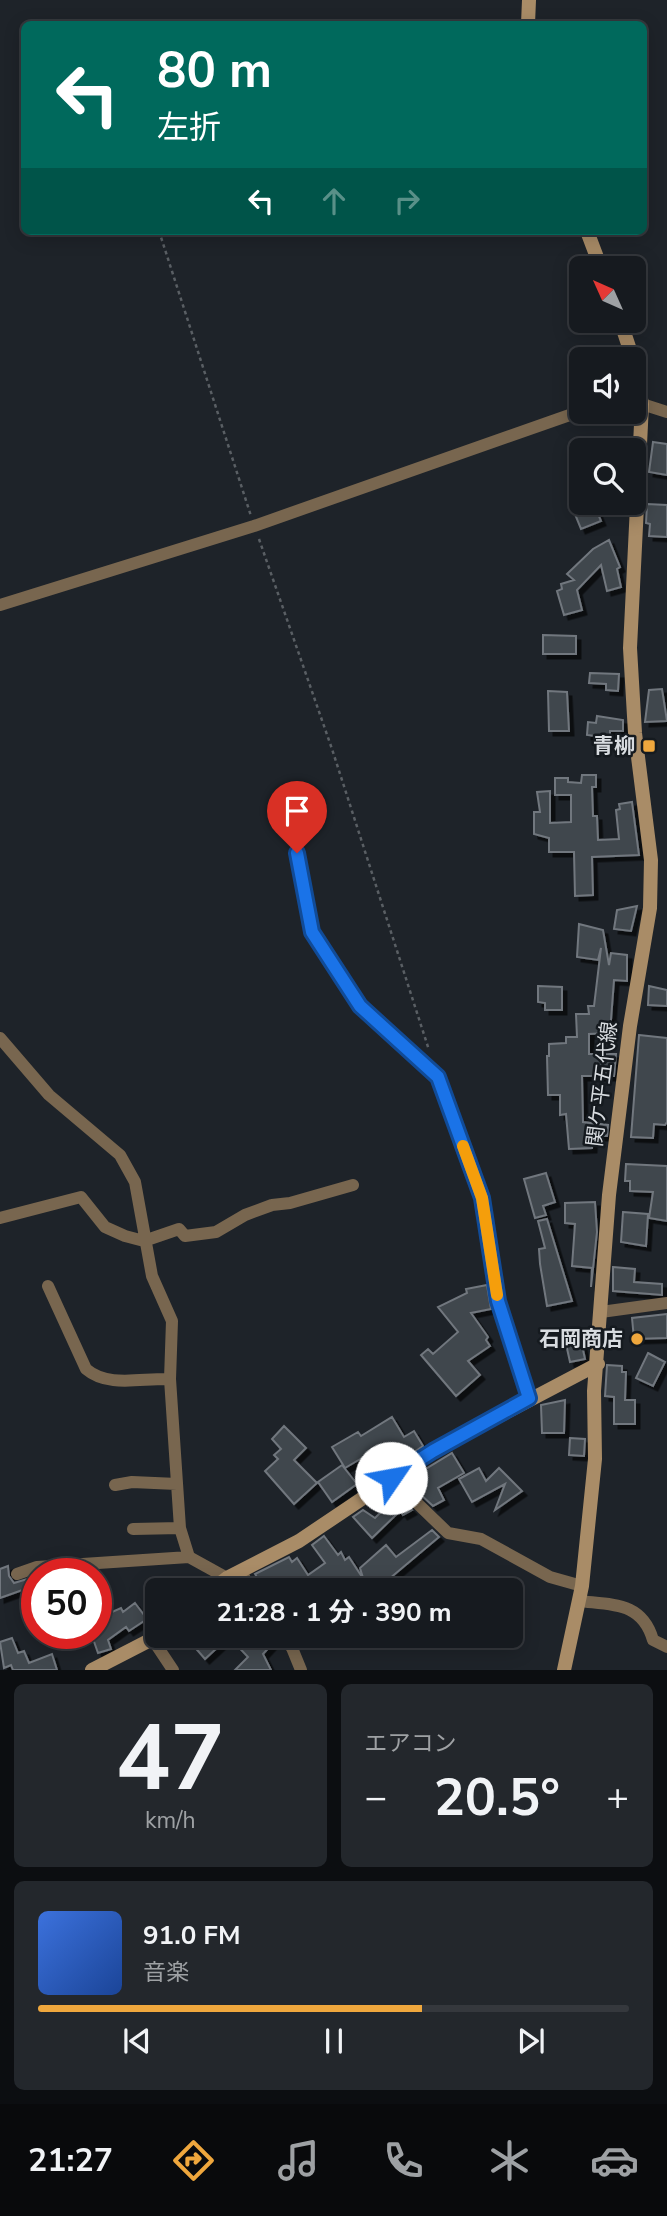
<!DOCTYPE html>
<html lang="ja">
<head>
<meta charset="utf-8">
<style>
	:root { --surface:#161a1f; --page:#23272c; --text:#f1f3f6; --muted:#9ea1a4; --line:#35383d; --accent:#efa73d }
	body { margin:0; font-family:"Nunito Sans","Noto Sans JP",sans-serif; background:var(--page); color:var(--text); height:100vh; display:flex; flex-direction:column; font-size:26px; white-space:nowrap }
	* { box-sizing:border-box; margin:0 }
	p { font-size:23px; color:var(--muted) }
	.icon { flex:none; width:38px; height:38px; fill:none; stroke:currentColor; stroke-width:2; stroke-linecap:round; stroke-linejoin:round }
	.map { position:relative; height:1670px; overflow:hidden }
	.side { display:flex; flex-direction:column; gap:14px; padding:14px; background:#0c0e11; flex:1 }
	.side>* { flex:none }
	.top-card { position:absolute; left:21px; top:21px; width:626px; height:214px; border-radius:10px; box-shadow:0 4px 18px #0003,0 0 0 2px var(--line); background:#00695c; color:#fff; overflow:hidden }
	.needle { width:46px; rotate:315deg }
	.tools { position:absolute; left:569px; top:256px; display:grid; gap:14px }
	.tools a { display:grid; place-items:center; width:77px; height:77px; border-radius:10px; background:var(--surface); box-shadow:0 4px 18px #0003,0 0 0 2px var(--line); font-size:35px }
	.speed { position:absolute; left:21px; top:1558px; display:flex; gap:14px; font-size:35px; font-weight:700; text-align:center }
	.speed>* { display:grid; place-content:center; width:91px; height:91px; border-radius:50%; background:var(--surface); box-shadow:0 4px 18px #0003,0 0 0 2px var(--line); line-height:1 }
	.speed .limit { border:10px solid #d22; background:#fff; color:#111 }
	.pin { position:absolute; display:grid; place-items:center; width:60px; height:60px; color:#fff; margin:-72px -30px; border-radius:50% 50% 50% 0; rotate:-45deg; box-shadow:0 0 7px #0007 }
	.pin .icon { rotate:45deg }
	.me { position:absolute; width:77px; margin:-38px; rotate:57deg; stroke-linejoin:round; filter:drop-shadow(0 0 5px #0008) }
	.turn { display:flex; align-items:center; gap:24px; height:147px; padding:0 21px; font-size:32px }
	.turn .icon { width:91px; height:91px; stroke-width:2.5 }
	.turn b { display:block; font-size:49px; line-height:60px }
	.lanes { display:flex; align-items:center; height:66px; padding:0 21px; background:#0003; justify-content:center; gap:35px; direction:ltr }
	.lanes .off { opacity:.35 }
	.big { font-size:52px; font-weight:700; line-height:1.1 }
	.side .card { flex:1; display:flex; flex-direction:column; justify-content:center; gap:10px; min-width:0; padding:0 24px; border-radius:10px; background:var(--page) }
	.side .dial { align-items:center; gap:0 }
	.dial b { font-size:91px; line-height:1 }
	.song { display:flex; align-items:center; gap:21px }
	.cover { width:84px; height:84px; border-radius:10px; background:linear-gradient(135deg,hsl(220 70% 55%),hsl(220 70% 35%)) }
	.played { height:7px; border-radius:4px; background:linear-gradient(90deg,var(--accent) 65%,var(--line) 65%) }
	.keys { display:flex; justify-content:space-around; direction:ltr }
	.heat { display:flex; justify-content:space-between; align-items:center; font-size:38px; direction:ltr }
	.side .tiles { flex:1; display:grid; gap:14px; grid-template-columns:1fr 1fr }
	.card:last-child { grid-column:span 2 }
	.trip { position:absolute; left:145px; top:1578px; width:378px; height:70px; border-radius:10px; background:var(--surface); box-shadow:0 4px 18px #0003,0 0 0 2px var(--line); font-weight:700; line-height:70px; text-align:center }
	.dock { display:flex; height:112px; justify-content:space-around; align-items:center; background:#090a0c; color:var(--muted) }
	.dock .icon { width:49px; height:49px }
	.dock .on { color:var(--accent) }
	.dock b { font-size:32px; color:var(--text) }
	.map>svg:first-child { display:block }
</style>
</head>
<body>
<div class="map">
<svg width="667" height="1670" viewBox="0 0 667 1670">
	<defs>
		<filter id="shadow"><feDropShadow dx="4.5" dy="4.5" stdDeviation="0" flood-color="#0009"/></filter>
	</defs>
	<rect width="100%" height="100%" fill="#1e2329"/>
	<path fill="#41474d" stroke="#71777e" stroke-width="2" filter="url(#shadow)" d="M653,442L667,444V475L649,472Z
		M570,502H593L601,521L581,529Z
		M647,504L667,505V537L649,536L650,524L646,523Z
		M609,540L620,567L617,569L621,587L607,591L601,565L577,590L582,610L564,615L557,591L562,589L561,584L574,580L567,574L593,549Z
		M543,635L576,636V654H543Z
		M590,673L619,674L618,691L606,690V684L589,683Z
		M662,689L667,721L645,722L649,690Z
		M548,691L567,692L569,731H549Z
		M597,716L623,720V731H610V738L587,735L588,722L596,723Z
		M582,775H596V787H592L593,816H597L598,840L619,839L616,810L620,809L619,804L632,802L639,855L592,857L593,895L575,896L574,852H549V838L534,834V812H540L537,792L550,791V823L571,822V795H555V778H568V782L581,783Z
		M637,906L631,931L614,929L617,910Z
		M579,924L603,930L609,965L611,953L627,955V981L614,980L610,1033L589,1034V1054H616L614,1076H582L583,1122L608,1125L607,1136H593L592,1148L569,1149L566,1114L560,1115V1095H548L547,1056H549V1044L566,1043V1037H577L576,1014H589L588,1006H594L601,948L598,960L577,957Z
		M538,986L562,987V1010H545V1003L538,1002Z
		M649,986L667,990V1006L648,1005Z
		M639,1035L667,1038V1122L665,1125L654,1124L653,1138L631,1137Z
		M626,1164L667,1166V1221L649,1218L653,1192L630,1191V1181H625Z
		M546,1173L555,1202L543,1206L546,1215L535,1218L524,1179Z
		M595,1202L597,1232L591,1287L592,1268L572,1266L575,1224L565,1223V1203Z
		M623,1212L648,1214L646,1246L621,1242Z
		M547,1219L572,1301L547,1306L540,1264L539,1249L545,1248L538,1221Z
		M613,1267L635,1269L634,1282L662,1284V1295L613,1291Z
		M487,1285L491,1309L471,1313L488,1337L486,1340L490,1346L468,1361L480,1375L456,1396L421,1355L428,1349L433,1354L458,1332L438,1307L467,1293L466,1289Z
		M667,1314V1338L634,1339L632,1318Z
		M579,1331L585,1359L570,1362L564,1335Z
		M648,1353L665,1362L653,1386L636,1378Z
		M607,1365L622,1366V1372H626L625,1400H635V1424H614V1397L605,1396Z
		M565,1400L564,1433H542L541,1405Z
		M392,1417L404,1437L414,1431L423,1446L386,1471L374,1451L345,1468L332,1447L358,1432L361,1436Z
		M284,1426L306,1448L294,1460L317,1483L294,1504L265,1471L278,1459L274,1455L281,1449L272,1439Z
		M570,1438L585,1439L584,1456L569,1455Z
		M452,1453L464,1473L438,1488L444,1500L433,1506L406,1481Z
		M342,1465L357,1484L332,1502L318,1482Z
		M479,1468L486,1481L499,1468L522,1491L495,1510L505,1484L472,1502L459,1479Z
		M391,1491L412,1510L403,1515L400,1511L372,1538L353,1517L363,1510L375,1518L391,1502L384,1496Z
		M432,1530L439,1537L389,1579L392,1587L367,1591L360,1568L386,1545L396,1557Z
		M324,1536L338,1555L341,1552L345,1560L349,1557L362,1577L343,1591H260L258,1585L261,1584L255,1574L289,1557L292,1562L297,1558L308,1575L325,1563L312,1545Z
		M8,1566L9,1576L14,1583L37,1576V1608L28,1588L0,1598V1569Z
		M135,1603L147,1619L129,1631L126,1627L108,1640L111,1649L98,1653L91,1633H96V1619L121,1608L123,1612Z
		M185,1636H273L275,1641L263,1654L271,1670H235L248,1657L229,1637L205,1659Z
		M12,1638L18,1653L24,1651L29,1663L52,1654L57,1670H13L11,1665L4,1668L0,1642Z"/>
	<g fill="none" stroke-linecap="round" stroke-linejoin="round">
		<path stroke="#5a5f64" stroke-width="2.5" stroke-dasharray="3.5 3.5" stroke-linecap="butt" d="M159,231L251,516
			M259,539L332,749L429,1050"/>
		<path stroke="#78664f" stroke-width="12" d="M642,404L667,412
			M0,605L254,526L581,411
			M297,853L312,932L360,1006L438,1077L482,1198L498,1301L529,1398
			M0,1038L49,1095L120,1155L135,1182L152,1276L172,1321L170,1379L180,1528L189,1557L227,1578
			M0,1218L81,1197L105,1227L125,1236L144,1241L179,1229L185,1236L216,1232L245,1215L272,1205L290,1203L353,1185
			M48,1286L86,1369C108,1388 141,1378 170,1379
			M601,1312L667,1303
			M391,1478L448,1533L481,1539L550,1577L582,1586
			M115,1485L132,1482L177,1484
			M133,1529L180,1528
			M241,1571L251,1591
			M17,1574L37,1567L189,1557
			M579,1601C613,1605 642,1602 653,1640L667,1647
			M282,1636L292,1648L301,1670
			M153,1640L173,1670"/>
		<path stroke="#a98c67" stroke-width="14" d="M528,24L529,0
			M587,231L601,268
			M620,320L633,359
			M210,1591L227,1578L299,1541L433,1451L598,1364
			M92,1670L158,1636
			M564,1670L582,1586L595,1459L594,1391L609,1195L630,1026L650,908L651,860L635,733L630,648L642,404L634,362"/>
	</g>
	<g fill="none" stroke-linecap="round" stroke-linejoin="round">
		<g stroke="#114b97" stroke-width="18">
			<path id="route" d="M297,853L312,932L360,1006L438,1077L482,1198L498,1301L529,1398L433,1451L391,1478"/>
		</g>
		<use href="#route" stroke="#1a73e8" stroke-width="12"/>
		<path stroke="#f59e0b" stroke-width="12" d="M463,1146L482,1198L497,1295"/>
	</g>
	<g fill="#efa73d" stroke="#151a1f" stroke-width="2.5">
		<rect x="642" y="739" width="14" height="14" rx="3.5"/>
		<circle cx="637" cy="1339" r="7"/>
	</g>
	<g text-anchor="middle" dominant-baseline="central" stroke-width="5" stroke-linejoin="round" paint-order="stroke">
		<g font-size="21" font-weight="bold" fill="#d8dce0" stroke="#151a1f" text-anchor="end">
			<text x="635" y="746">青柳</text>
			<text x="623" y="1339">石岡商店</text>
		</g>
		<g font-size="21" fill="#d8dce0" stroke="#151a1f">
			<text transform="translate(602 1084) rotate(-83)">関ケ平五代線</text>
		</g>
	</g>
</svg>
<div class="tools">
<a><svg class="needle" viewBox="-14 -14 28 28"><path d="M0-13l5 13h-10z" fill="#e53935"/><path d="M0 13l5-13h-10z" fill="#9ea1a4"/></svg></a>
<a><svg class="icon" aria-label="sound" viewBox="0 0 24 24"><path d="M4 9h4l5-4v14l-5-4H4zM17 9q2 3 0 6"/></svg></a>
<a><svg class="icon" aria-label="search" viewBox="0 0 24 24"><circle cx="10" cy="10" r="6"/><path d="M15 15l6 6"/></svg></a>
</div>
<div class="speed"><div class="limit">50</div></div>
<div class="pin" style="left:297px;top:853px;background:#d93025"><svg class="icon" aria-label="arrive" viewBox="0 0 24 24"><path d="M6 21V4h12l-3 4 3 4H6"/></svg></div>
<svg class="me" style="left:391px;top:1478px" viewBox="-20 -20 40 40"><circle r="19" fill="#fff"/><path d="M0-13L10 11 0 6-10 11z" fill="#1a73e8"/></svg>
<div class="trip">21:28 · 1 分 · 390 m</div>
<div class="top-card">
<div class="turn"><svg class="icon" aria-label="left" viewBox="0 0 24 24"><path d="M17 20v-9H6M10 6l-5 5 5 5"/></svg><div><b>80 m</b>左折</div></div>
<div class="lanes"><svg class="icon" aria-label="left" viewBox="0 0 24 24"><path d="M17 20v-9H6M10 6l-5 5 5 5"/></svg><svg class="icon off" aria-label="ahead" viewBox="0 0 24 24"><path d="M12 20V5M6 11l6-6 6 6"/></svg><svg class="icon off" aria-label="right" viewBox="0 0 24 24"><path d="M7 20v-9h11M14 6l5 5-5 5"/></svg></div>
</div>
</div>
<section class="side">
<div class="tiles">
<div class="card dial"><b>47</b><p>km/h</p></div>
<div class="card"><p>エアコン</p>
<div class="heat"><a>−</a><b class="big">20.5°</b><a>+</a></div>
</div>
<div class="card">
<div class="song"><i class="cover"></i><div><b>91.0 FM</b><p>音楽</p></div></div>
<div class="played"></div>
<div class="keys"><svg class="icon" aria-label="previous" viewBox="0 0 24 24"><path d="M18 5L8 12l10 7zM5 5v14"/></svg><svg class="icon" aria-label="pause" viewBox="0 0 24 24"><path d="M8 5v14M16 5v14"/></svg><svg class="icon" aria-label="next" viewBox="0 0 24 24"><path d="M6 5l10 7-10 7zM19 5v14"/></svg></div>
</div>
</div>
</section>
<nav class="dock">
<b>21:27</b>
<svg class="icon on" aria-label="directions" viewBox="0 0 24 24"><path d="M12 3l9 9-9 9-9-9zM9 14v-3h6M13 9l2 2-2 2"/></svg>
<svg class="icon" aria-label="music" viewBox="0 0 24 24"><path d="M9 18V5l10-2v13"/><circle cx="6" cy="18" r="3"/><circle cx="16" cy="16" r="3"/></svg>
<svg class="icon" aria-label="phone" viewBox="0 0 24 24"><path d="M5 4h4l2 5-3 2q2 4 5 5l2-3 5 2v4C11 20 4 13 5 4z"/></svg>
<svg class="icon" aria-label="climate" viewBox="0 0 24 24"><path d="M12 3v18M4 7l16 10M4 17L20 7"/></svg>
<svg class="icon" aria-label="car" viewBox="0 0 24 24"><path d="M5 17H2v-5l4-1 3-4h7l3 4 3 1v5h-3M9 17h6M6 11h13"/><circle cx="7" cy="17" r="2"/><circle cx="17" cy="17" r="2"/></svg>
</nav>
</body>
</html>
